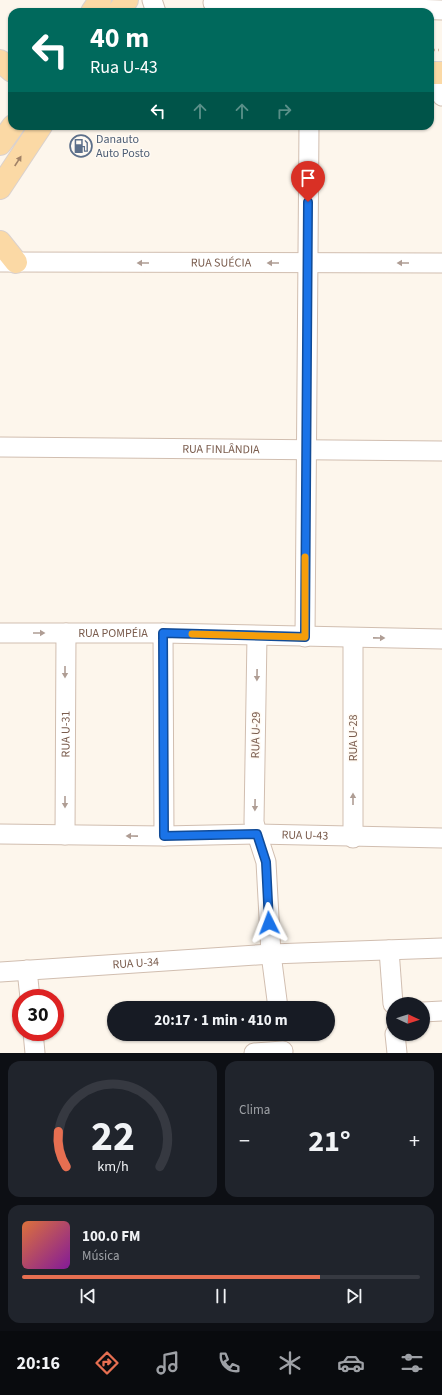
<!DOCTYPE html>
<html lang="pt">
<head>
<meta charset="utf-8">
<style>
	:root { --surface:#171b24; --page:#20242c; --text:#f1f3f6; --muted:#9ea1a6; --line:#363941; --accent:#e76f51 }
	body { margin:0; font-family:"Source Sans 3",sans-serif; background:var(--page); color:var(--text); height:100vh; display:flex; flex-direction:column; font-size:15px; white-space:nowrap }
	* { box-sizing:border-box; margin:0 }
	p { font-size:13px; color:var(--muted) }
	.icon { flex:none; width:22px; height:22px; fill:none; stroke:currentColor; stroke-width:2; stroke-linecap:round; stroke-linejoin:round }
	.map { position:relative; height:1053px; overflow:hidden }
	.panel { display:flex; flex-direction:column; gap:8px; padding:8px; background:#0d0f14; flex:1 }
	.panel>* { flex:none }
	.banner { position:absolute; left:8px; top:8px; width:426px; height:122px; border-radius:12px; box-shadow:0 1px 3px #0004; background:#00695c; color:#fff; overflow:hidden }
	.needle { width:26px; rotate:94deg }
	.controls { position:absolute; left:386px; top:997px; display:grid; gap:8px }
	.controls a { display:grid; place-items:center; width:44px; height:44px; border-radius:50%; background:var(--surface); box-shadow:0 1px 3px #0004; font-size:20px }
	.speed { position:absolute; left:12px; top:989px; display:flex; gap:8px; font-size:20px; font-weight:700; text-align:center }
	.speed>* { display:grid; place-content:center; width:52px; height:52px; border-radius:50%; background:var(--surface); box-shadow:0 1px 3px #0004; line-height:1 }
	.speed .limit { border:6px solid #d22; background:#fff; color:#111 }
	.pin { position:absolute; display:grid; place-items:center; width:34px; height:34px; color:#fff; margin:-41px -17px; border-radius:50% 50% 50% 0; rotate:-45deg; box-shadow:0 0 4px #0007 }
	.pin .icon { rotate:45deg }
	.me { position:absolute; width:44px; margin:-22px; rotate:357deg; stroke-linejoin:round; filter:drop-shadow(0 0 3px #0008) }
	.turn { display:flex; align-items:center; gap:14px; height:84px; padding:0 16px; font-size:18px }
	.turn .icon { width:52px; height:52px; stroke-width:2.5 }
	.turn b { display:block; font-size:28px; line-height:34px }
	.lanes { display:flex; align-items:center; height:38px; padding:0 16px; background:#0003; justify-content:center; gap:20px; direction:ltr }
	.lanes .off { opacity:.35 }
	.big { font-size:30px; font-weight:700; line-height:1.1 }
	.panel .tile { flex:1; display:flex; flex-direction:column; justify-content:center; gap:6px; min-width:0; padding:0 14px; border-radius:12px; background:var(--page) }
	.panel .dial { align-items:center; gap:0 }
	.dial svg { height:104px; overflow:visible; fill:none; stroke:var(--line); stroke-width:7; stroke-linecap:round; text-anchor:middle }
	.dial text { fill:var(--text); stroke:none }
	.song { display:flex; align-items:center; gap:12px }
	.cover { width:48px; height:48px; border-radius:6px; background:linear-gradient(135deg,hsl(20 70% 55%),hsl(290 70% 35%)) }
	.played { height:4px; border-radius:2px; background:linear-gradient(90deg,var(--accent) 75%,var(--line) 75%) }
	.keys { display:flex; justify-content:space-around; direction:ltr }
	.heat { display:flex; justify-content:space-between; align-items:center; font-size:22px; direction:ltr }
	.panel .tiles { flex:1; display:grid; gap:8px; grid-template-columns:1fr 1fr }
	.tile:last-child { grid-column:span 2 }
	.trip { position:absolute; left:107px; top:1001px; width:228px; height:40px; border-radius:20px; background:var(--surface); box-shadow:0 1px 3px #0004; font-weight:700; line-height:40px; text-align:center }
	.menu { display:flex; height:64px; justify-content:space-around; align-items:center; background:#090b0e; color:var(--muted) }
	.menu .icon { width:28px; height:28px }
	.menu .on { color:var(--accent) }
	.menu b { font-size:18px; color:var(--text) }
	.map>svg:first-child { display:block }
</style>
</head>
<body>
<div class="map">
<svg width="442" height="1053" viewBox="0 0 442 1053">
	<rect width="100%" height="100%" fill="#fdf6ec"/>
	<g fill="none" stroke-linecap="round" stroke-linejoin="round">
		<g stroke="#d1beb0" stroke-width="21">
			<g id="minor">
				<path d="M152,0L156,12"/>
				<path d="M213,3L442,10"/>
				<path d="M431,73L442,96"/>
				<path id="s1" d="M0,262L442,263"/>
				<path id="s2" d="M0,447L442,451"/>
				<path id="s3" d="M0,633H163L442,639"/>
				<path d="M163,633L164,836"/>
				<path d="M257,636L254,822L257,834L266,862L271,954L278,1008"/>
				<path d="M305,637L309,126"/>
				<path id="s4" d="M0,834L164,836L257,834L442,838"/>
				<path id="s5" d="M65,835L66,633"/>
				<path d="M353,838V638"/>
				<path d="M389,950L393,1004"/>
				<path d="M27,970L30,998"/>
				<path id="s6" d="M0,972L271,954L442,948"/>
				<path d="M423,1012L442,1011"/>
				<path d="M33,1032L35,1053"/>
				<path d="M395,1034L397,1053"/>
				<path d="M254,1053L283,1051"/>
			</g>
		</g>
		<g stroke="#dad1cd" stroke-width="24">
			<path id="major" d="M92,12L100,0
				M118,12L127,0
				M0,61L12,71
				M430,73H442
				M0,144L13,126
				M0,188L41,126
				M0,242L16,262"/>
		</g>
		<path stroke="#d9b8a5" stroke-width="2.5" stroke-dasharray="1 3" stroke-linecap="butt" d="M430,50H442"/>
		<use href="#minor" stroke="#fff" stroke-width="19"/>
		<use href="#major" stroke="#fbd9a5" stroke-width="22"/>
	</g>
	<defs><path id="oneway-solid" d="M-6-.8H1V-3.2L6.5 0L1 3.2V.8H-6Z"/></defs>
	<use fill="#a18267" href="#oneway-solid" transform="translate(18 161) rotate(-57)"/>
	<g fill="#af9d94">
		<use href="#oneway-solid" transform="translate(143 263) rotate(-180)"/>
		<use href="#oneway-solid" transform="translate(273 263) rotate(-180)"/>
		<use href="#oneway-solid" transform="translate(403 263) rotate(180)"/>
		<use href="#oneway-solid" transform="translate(39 633)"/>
		<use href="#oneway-solid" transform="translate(379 638) rotate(1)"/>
		<use href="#oneway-solid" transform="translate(65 672) rotate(90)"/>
		<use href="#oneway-solid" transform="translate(257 675) rotate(91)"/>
		<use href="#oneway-solid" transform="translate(353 799) rotate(-90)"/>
		<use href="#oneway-solid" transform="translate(65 802) rotate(90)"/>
		<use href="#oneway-solid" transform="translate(255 805) rotate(91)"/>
		<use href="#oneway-solid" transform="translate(132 836) rotate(-179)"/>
	</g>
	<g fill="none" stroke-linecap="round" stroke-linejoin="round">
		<g stroke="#114b97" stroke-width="10">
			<path id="route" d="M269,923L266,862L257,834L164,836L163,633L305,637L308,202"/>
		</g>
		<use href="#route" stroke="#1a73e8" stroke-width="7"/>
		<path stroke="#f59e0b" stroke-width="7" d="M192,634L305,637V557"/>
	</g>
	<defs>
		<g id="fuel-ring" transform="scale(1.15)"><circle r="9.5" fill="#fffaf3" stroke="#5c6f8a" stroke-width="1.5"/><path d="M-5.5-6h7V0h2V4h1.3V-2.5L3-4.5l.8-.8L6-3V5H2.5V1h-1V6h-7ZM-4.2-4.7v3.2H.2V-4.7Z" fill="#5c6f8a"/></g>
	</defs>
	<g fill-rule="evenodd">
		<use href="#fuel-ring" x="81" y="146"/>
	</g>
	<g text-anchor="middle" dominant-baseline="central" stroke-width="3" stroke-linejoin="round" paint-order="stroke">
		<g font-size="12" fill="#4e5e75" stroke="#fffaf3" text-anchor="start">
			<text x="96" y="139">Danauto<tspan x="96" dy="14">Auto Posto</tspan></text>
		</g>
		<g font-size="12" fill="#7a5c4d" stroke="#fffaf3">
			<text stroke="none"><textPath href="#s1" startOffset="221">RUA SUÉCIA</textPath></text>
			<text stroke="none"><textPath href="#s2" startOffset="221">RUA FINLÂNDIA</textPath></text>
			<text stroke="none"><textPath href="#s3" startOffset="113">RUA POMPÉIA</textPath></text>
			<text stroke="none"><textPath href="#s5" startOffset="101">RUA U-31</textPath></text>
			<text transform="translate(256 735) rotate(-89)">RUA U-29</text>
			<text transform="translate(353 738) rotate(-90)">RUA U-28</text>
			<text stroke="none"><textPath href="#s4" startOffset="305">RUA U-43</textPath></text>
			<text stroke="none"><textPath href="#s6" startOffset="136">RUA U-34</textPath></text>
		</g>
	</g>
</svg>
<div class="controls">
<a><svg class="needle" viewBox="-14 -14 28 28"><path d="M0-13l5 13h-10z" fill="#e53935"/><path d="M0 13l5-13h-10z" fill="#9ea1a6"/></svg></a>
</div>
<div class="speed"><div class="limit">30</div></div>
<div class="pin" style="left:308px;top:202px;background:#d93025"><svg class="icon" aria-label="arrive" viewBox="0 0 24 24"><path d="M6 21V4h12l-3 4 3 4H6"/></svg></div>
<svg class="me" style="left:269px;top:923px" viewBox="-20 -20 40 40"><path d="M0-17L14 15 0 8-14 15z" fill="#1a73e8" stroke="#fff" stroke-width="4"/></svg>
<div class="trip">20:17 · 1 min · 410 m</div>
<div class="banner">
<div class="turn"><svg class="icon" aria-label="left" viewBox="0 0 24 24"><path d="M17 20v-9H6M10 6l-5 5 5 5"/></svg><div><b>40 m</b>Rua U-43</div></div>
<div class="lanes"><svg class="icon" aria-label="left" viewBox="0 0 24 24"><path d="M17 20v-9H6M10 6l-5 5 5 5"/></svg><svg class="icon off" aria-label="ahead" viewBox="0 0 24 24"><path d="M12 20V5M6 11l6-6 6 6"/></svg><svg class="icon off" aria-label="ahead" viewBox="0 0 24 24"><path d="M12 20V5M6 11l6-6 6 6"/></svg><svg class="icon off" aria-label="right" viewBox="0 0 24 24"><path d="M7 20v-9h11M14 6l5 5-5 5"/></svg></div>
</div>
</div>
<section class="panel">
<div class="tiles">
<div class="tile dial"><svg viewBox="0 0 100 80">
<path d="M14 69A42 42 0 1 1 86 69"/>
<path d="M14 69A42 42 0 0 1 8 42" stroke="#e76f51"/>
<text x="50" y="56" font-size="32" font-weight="700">22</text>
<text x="50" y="72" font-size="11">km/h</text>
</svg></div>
<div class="tile"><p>Clima</p>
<div class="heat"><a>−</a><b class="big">21°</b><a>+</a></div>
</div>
<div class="tile">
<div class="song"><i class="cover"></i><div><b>100.0 FM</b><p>Música</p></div></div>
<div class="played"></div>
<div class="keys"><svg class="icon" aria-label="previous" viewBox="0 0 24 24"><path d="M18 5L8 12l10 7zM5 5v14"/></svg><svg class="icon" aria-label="pause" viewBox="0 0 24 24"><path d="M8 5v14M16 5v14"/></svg><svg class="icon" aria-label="next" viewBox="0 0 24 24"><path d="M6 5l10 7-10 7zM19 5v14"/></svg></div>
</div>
</div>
</section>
<nav class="menu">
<b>20:16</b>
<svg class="icon on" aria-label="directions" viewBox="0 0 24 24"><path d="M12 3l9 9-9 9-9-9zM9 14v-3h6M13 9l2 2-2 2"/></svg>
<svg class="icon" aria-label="music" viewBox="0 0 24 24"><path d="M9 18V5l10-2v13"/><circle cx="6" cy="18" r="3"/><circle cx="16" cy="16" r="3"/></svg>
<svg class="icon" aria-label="phone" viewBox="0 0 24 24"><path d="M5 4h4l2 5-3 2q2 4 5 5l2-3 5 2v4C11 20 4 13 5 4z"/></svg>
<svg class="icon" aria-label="climate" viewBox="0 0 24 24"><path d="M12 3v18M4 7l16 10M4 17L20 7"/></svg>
<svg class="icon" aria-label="car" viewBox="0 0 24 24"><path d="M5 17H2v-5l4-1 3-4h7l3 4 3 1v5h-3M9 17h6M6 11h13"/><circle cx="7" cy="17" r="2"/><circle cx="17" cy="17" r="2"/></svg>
<svg class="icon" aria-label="filters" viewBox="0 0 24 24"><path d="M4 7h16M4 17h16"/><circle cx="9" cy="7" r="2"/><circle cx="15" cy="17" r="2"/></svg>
</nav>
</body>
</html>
